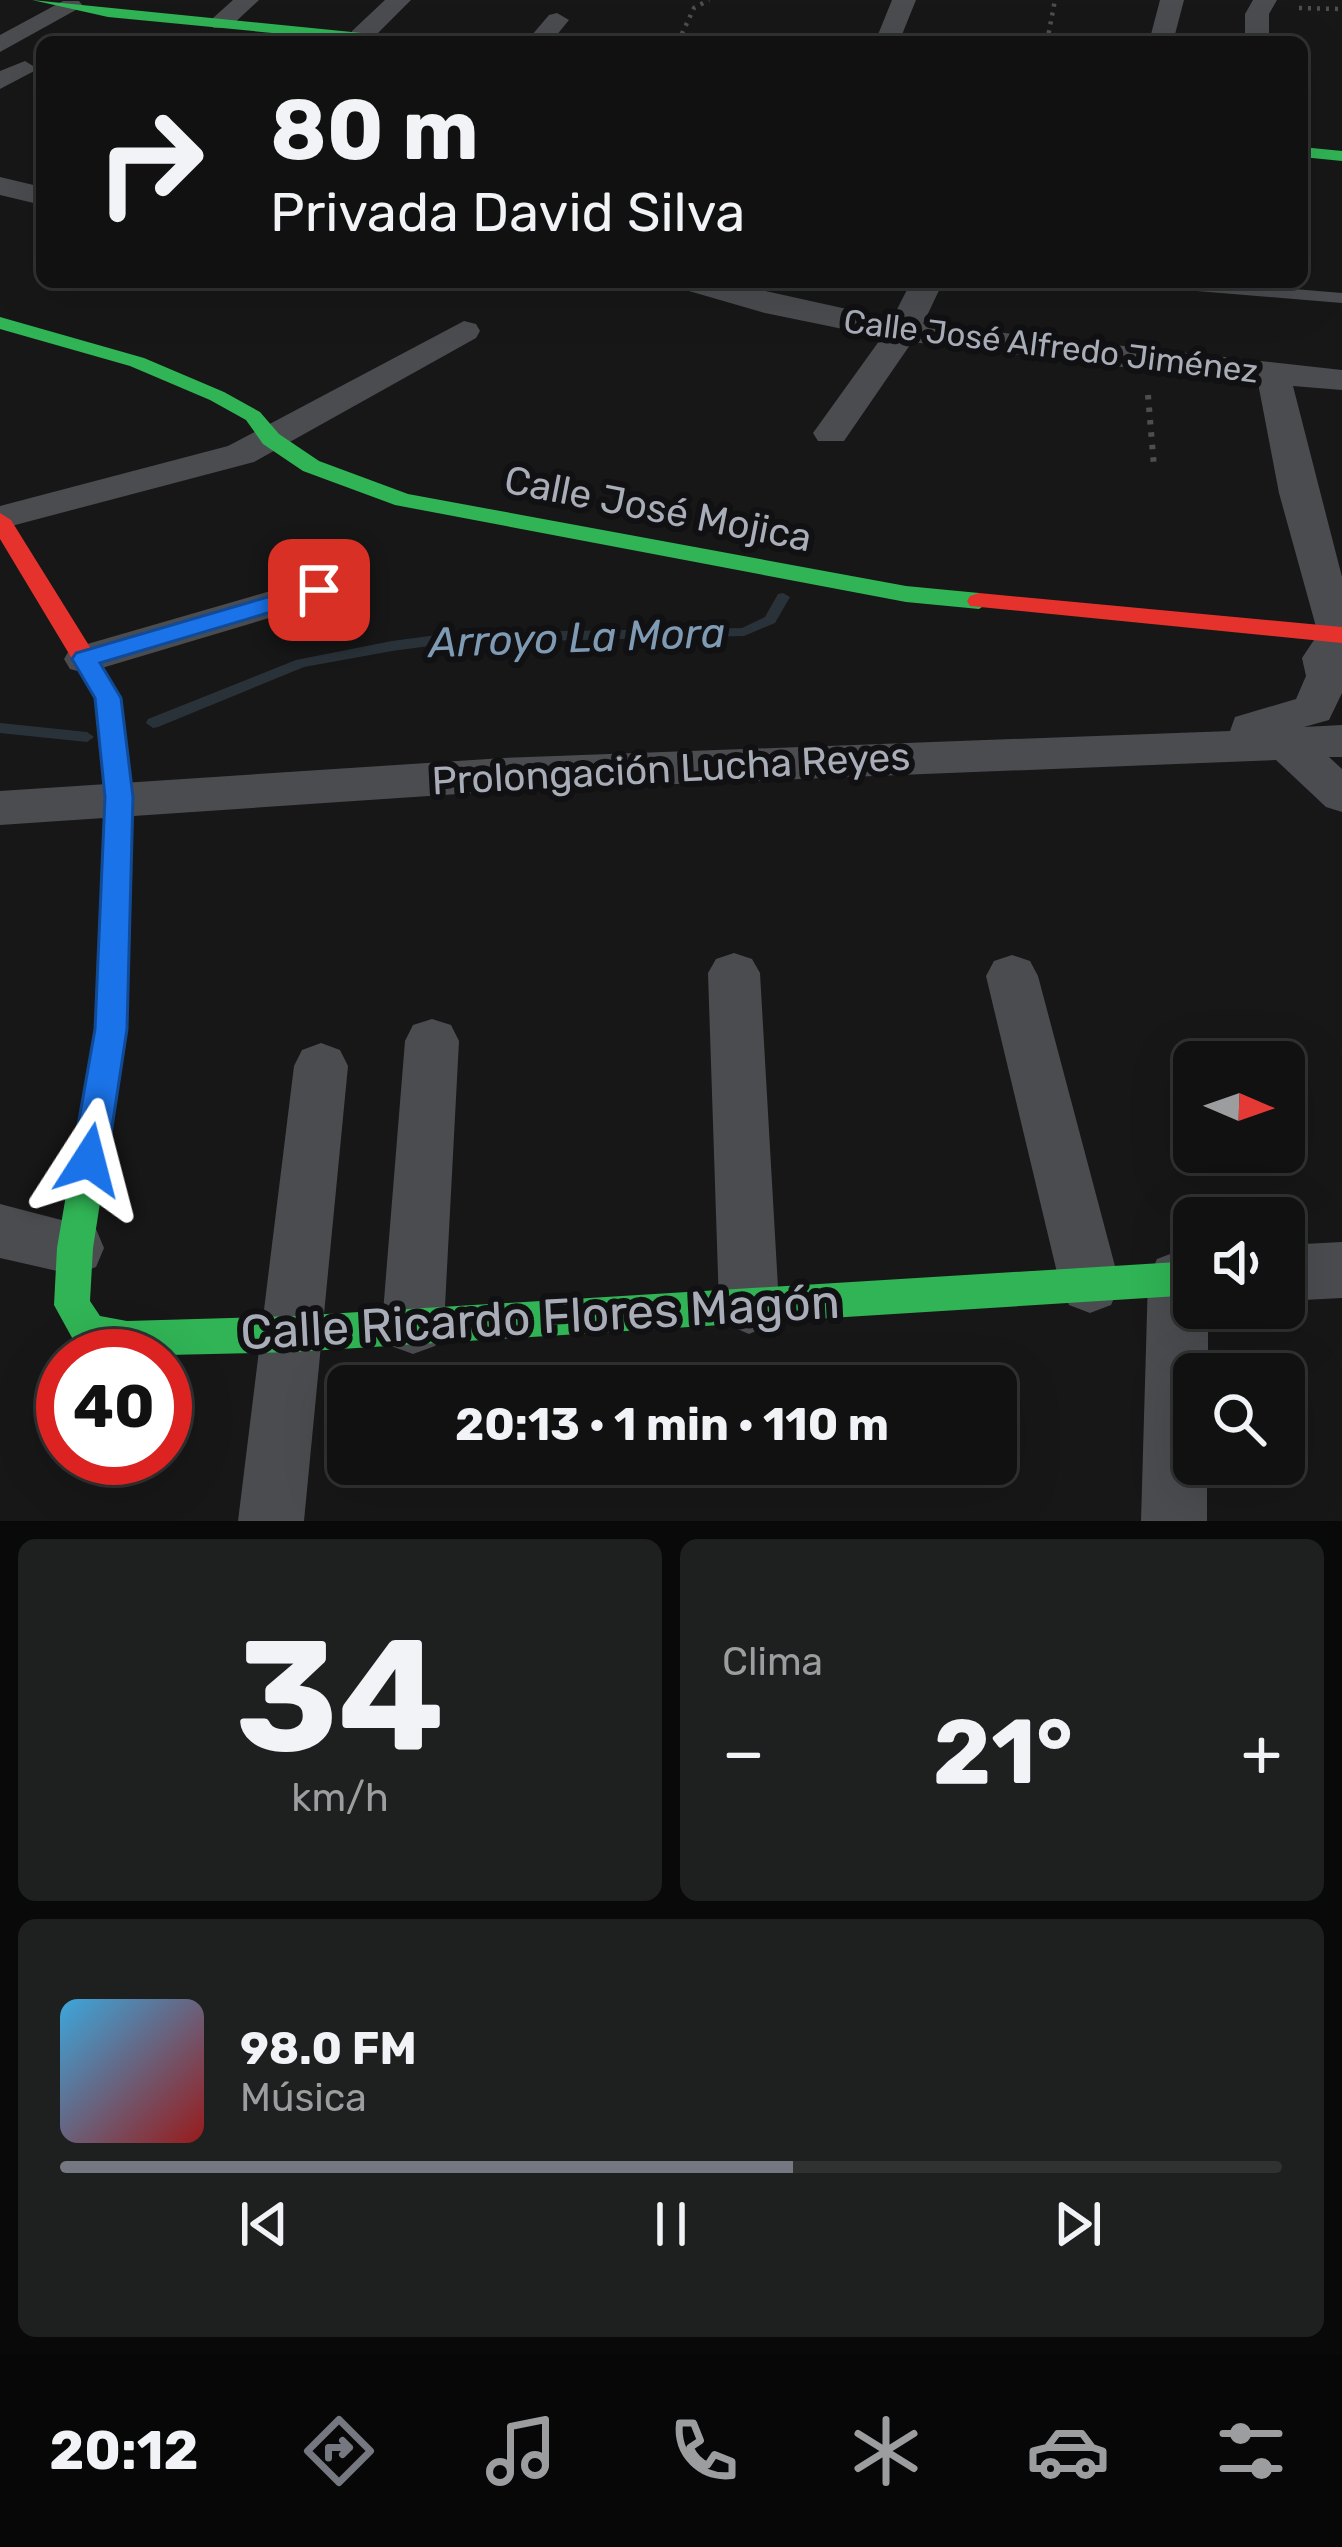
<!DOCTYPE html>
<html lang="es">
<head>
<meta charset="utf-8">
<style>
	:root { --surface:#111; --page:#1e1f1f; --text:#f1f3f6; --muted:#9c9d9f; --line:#303131; --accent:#757880 }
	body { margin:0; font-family:Rubik,sans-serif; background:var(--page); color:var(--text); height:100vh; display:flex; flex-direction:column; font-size:45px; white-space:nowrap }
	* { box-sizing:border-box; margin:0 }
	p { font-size:39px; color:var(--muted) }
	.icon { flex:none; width:66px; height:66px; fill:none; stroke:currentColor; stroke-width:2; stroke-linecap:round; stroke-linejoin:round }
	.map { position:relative; height:1521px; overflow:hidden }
	.details { display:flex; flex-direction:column; gap:18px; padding:18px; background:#090909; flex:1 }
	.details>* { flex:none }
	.guide { position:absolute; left:36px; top:36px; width:1272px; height:252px; border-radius:18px; box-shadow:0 12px 48px #0002,0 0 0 3px var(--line); background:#111; color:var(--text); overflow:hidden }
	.needle { width:78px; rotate:92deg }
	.controls { position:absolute; left:1173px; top:1041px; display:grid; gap:24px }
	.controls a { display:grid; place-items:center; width:132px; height:132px; border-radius:18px; background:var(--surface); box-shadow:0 12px 48px #0002,0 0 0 3px var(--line); font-size:60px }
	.speed { position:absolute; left:36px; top:1329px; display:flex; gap:24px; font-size:60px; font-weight:700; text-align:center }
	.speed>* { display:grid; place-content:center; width:156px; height:156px; border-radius:50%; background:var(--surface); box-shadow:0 12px 48px #0002,0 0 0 3px var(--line); line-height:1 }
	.speed .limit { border:18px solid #d22; background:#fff; color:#111 }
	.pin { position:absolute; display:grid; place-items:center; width:102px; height:102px; color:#fff; margin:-51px; border-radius:24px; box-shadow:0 6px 18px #0006 }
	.me { position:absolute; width:132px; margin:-66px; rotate:9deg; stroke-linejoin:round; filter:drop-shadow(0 0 9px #0008) }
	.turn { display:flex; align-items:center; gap:42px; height:252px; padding:0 36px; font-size:54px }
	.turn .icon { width:156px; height:156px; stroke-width:2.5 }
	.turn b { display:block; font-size:84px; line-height:102px }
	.big { font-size:90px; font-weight:700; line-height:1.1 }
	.details .widget { flex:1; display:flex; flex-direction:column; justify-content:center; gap:18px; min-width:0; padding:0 42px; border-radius:18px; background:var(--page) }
	.details .dial { align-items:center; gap:0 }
	.dial b { font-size:156px; line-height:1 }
	.song { display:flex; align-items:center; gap:36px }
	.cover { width:144px; height:144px; border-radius:18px; background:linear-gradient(135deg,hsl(200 70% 55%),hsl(0 70% 35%)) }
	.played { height:12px; border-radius:6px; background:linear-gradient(90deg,var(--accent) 60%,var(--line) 60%) }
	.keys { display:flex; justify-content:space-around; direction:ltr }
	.heat { display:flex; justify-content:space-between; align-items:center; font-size:66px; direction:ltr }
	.details .tiles { flex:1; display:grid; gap:18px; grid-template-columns:1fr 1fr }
	.widget:last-child { grid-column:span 2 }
	.trip { position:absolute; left:327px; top:1365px; width:690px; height:120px; border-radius:18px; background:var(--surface); box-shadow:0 12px 48px #0002,0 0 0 3px var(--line); font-weight:700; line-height:120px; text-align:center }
	.dock { display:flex; height:192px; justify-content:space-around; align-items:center; background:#070707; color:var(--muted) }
	.dock .icon { width:84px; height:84px }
	.dock .active { color:var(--accent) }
	.dock b { font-size:54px; color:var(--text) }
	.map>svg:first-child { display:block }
</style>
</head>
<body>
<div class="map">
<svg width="1342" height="1521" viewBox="0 0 1342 1521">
	<rect width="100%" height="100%" fill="#171717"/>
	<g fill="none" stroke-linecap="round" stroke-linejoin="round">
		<path fill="#2a3239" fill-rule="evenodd" d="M783,593L790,597L775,623L744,636L452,643L392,651L304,667L158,727L153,728L146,723L148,719L296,660L392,641L452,633L742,628L765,617L778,594Z
			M0,723L87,732L94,737L87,742L0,733Z"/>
		<path stroke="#4d4e52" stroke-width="4.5" stroke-dasharray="3 6" stroke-linecap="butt" d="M1299,8L1342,9
			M678,42L694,8L709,0
			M1047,42L1055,0"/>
		<path stroke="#4d4e52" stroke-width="6" stroke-dasharray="4.5 8" stroke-linecap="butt" d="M1148,395L1154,467"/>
		<path fill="#4b4c50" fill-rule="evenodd" d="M1140,282H1209L1342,293V303L1148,287Z"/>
		<path fill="#4b4c50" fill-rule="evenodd" d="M233,0H259L229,28H213V18Z
			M385,0H411L370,41H352V31Z
			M892,0H916L899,42H875Z
			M1160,0H1184L1173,42H1149Z
			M1253,0H1277L1269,14V42H1245V14Z
			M63,1H79L83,6L0,52V35Z
			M557,13L569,20L551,42H526L549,15Z
			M25,61L38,69L0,89V71Z
			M0,177L42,187V205L0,195Z
			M677,282H725L892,319L911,282H943L923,324L1342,370V390L1293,386L1342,577V693L1329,720L1304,727L1342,725V757H1329L1342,769V812L1326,807L1276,760L503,791L0,825V791L503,758L1230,731L1235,717L1296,699L1306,676L1302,658L1318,634L1279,493L1258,383L912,342L844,441H818L813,433L882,337L765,313L682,289Z
			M464,321L476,324L480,331L476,338L254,462L0,529V506L228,446Z
			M319,577L333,581L339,590L333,599L85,673L70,669L64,659L70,649Z
			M734,953L752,959L760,973L779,1305L770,1325L749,1334L728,1325L719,1305L708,973L716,959Z
			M1012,955L1030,961L1038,976L1120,1285L1111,1305L1090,1313L1069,1305L1060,1285L986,976L994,961Z
			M432,1019L451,1025L459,1041L444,1325L435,1346L413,1354L391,1346L382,1325L405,1041L413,1025Z
			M321,1043L340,1050L348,1066L304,1521H238L294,1066L302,1050Z
			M0,1204L96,1229L104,1248L96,1267L75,1275L0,1258Z
			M1342,1242V1298L1284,1301V1245Z
			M1178,1251L1194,1257V1308H1208V1374H1194V1464H1207V1521H1141L1148,1279L1157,1259Z"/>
		<path fill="#30b455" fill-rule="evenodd" d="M32,0L412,38L419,42H366L108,17Z
			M1302,147L1342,151V161L1302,157Z
			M0,317L144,358L224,392L260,412L279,434L319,461L408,494L906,586L979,593L991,601L979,609L906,602L395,505L303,471L263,444L246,420L210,400L130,366L0,329Z
			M97,1099L109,1103L114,1113L93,1248L90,1301L100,1316L127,1321L294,1316L1194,1261V1295L294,1352L123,1356L76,1345L54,1305L57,1248L80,1113L85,1103Z"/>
		<path fill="#e5322d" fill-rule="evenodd" d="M0,513L11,520L121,697L133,797L127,1029L114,1113L109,1123L97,1127L85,1123L80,1113L95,1029L105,797L95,697L0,539Z
			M979,593L1342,627V643L970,606L967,601L970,596Z"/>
	</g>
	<path fill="#1a73e8" stroke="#114b97" stroke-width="3" d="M319,582L328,584V595L100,663L121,698L133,797L127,1029L107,1160L102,1171L89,1176L77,1171L72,1160L95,1029L105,797L95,698L72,659L76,653Z"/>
	<g text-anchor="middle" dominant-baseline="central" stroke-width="12" stroke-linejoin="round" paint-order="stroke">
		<g font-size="33" fill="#a8adb8" stroke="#111113">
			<text transform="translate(1051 346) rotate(7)">Calle José Alfredo Jiménez</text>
		</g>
		<g font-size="39" fill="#a8adb8" stroke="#111113">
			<text transform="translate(658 509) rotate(11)">Calle José Mojica</text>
			<text transform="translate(671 769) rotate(-3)">Prolongación Lucha Reyes</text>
		</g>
		<g font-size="42" font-style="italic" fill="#7f9bb3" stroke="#111113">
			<text transform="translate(577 638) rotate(-2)">Arroyo La Mora</text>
		</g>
		<g font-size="48" fill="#a8adb8" stroke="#111113">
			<text transform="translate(540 1317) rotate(-3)">Calle Ricardo Flores Magón</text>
		</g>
	</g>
</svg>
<div class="controls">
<a><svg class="needle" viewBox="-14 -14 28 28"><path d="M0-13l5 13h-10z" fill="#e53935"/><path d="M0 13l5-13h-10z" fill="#9c9d9f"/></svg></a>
<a><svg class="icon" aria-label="sound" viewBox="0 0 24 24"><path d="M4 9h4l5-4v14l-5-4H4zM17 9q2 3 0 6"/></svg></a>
<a><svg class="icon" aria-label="search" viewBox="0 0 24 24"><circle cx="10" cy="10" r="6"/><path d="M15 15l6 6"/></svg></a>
</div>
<div class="speed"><div class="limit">40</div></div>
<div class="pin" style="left:319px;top:590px;background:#d93025"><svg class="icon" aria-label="arrive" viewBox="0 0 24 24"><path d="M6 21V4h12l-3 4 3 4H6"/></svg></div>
<svg class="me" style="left:89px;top:1160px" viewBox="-20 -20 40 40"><path d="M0-17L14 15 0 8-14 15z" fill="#1a73e8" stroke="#fff" stroke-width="4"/></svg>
<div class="trip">20:13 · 1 min · 110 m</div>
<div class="guide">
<div class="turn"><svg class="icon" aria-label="right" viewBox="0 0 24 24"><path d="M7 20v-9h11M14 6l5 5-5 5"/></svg><div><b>80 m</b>Privada David Silva</div></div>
</div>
</div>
<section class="details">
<div class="tiles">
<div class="widget dial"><b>34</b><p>km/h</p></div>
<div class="widget"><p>Clima</p>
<div class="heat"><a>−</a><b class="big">21°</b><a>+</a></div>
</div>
<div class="widget">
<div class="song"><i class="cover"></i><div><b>98.0 FM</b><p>Música</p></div></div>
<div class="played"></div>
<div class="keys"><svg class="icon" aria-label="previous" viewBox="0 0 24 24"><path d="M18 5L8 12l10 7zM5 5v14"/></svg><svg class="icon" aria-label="pause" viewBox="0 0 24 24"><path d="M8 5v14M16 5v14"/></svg><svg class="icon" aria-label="next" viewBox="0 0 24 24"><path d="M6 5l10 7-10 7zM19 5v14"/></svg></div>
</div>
</div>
</section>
<nav class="dock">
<b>20:12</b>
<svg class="icon active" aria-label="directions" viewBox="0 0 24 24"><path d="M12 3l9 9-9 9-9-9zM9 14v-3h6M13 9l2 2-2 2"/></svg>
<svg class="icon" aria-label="music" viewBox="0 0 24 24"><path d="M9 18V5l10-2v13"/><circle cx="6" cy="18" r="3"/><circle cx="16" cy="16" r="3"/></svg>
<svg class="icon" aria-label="phone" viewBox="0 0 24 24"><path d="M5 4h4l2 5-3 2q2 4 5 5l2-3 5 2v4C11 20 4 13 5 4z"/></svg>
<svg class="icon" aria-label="climate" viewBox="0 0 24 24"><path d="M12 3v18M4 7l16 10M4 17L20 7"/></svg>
<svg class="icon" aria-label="car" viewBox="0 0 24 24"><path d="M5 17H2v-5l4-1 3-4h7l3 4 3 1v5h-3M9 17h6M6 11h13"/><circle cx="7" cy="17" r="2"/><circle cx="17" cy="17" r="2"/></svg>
<svg class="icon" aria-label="filters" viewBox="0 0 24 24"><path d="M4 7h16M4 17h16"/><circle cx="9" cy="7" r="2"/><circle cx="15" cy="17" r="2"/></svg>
</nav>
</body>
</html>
